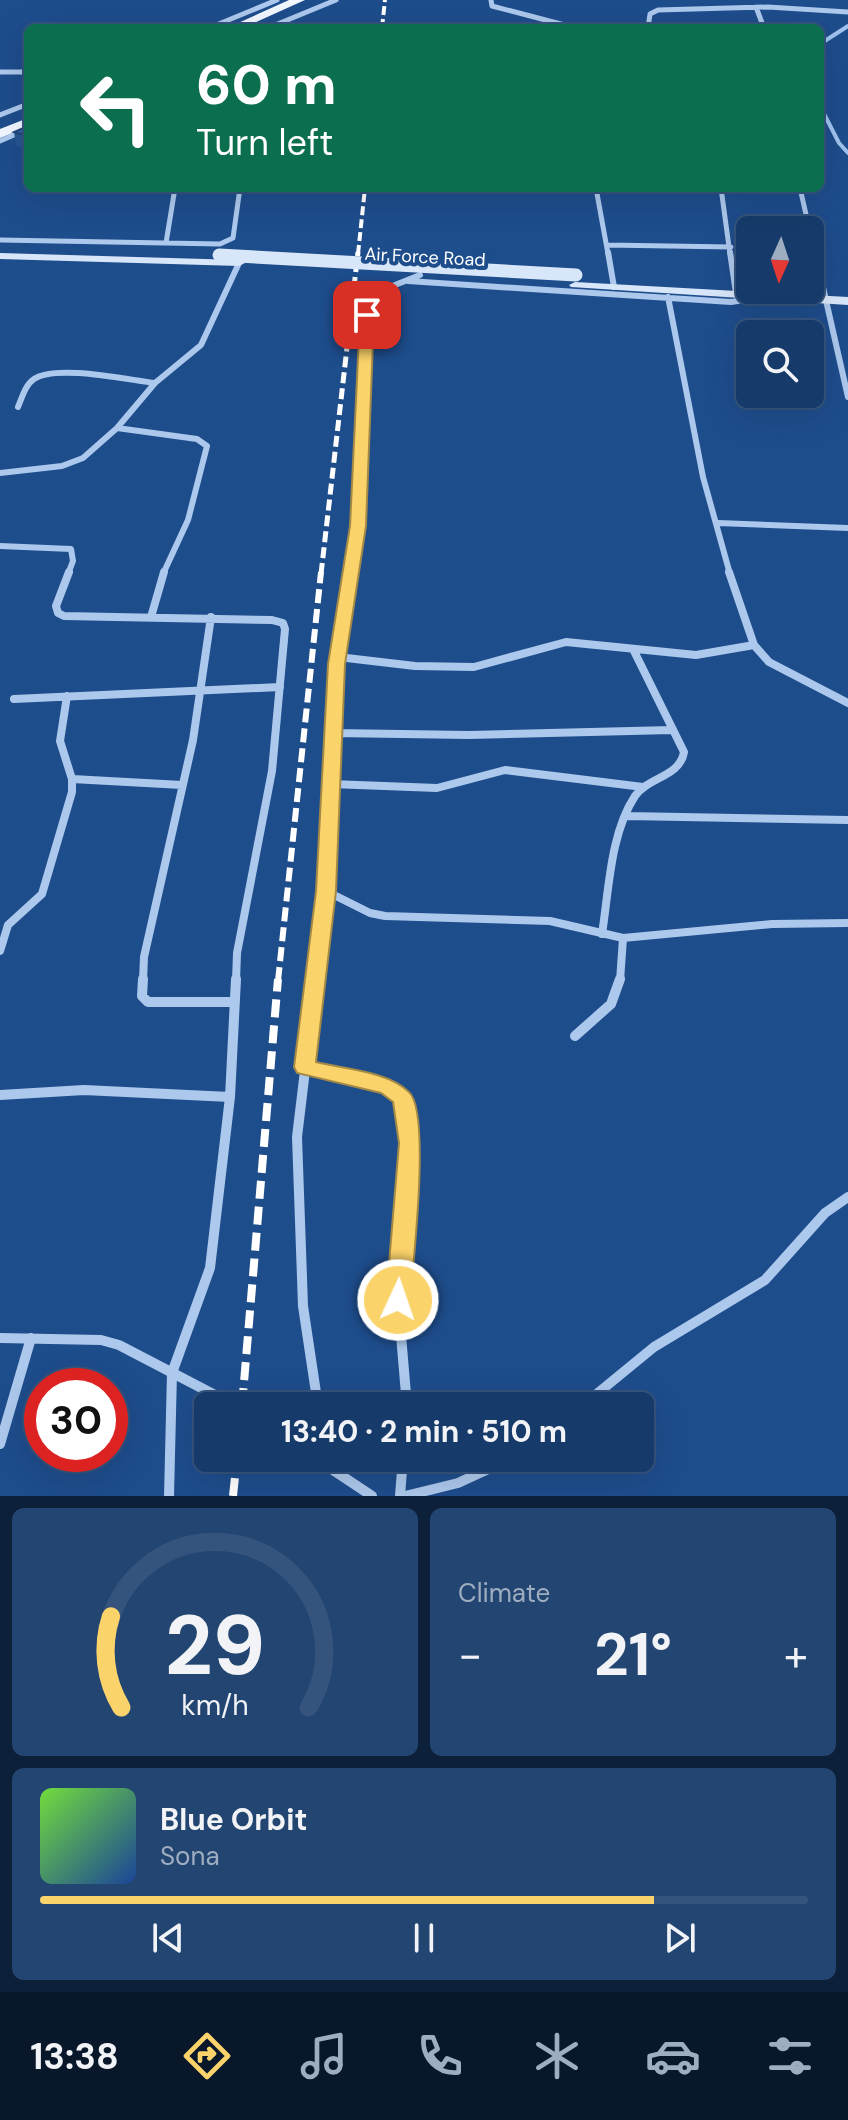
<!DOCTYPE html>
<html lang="en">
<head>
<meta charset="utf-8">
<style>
	:root { --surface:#163a69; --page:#234571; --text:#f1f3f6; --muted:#9eadc0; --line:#35547d; --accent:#fbd36b }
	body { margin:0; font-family:"DM Sans",sans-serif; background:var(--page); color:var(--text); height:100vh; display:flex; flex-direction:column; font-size:30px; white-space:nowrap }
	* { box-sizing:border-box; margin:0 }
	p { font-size:26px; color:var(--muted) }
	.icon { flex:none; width:44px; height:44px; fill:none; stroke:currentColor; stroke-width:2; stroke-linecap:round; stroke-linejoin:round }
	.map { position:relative; height:1496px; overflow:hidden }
	.side { display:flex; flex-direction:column; gap:12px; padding:12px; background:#0c203a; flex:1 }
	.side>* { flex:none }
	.top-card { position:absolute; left:24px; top:24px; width:800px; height:168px; border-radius:12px; box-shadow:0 8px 32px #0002,0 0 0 2px var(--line); background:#0b6e4f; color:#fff; overflow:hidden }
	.needle { width:52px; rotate:183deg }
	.controls { position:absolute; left:736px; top:216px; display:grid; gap:16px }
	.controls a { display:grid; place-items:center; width:88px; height:88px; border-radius:12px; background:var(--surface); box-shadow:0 8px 32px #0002,0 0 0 2px var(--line); font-size:40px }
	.speed { position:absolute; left:24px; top:1368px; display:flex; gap:16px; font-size:40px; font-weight:700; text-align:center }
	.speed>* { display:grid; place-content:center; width:104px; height:104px; border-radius:50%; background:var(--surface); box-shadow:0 8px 32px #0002,0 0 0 2px var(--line); line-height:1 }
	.speed .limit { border:12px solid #d22; background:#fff; color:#111 }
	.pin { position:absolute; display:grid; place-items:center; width:68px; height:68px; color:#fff; margin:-34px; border-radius:16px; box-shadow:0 4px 12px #0006 }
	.me { position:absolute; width:88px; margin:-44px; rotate:3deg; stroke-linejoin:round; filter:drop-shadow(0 0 6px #0008) }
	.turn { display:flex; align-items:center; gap:28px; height:168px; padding:0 40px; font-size:36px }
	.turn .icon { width:104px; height:104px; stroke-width:2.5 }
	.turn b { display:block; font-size:56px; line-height:68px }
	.big { font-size:60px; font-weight:700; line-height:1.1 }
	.side .card { flex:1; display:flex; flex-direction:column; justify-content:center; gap:12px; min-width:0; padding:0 28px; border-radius:12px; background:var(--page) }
	.side .dial { align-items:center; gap:0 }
	.dial svg { height:208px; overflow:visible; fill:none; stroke:var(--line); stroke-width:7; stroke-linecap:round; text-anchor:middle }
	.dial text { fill:var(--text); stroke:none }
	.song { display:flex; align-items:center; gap:24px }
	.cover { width:96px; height:96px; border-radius:12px; background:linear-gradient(135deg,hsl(100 70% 55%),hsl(220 70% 35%)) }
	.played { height:8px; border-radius:4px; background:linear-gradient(90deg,var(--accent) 80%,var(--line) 80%) }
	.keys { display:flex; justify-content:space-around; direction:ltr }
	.heat { display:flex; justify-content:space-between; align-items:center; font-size:44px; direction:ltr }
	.side .tiles { flex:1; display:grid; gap:12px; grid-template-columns:1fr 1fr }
	.card:last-child { grid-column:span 2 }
	.trip { position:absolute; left:194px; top:1392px; width:460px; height:80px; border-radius:12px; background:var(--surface); box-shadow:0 8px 32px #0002,0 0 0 2px var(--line); font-weight:700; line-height:80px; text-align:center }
	.tabs { display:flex; height:128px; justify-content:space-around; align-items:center; background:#09172a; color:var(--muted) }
	.tabs .icon { width:56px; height:56px }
	.tabs .selected { color:var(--accent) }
	.tabs b { font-size:36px; color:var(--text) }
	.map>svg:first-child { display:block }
</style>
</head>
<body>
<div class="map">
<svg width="848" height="1496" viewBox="0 0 848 1496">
	<rect width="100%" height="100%" fill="#1e4d8c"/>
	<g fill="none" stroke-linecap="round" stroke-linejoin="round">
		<path stroke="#9fc3ee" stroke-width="4" d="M820,44L848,26
			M820,106L839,143L848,153"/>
		<path stroke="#acc8ec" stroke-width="5" d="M491,0L492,6L576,28
			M756,7L764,28
			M209,28L277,0
			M268,28L336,0
			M648,28L650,14L658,10L768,7L848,12
			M0,72H28
			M0,115L28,104
			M0,141L28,129
			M596,188L608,254
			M721,188L730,254
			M800,188L815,254
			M0,240L220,244L233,238L240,188
			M166,243L175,188
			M607,245L731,247"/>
		<path stroke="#acc8ec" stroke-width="6" d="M608,252L614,287
			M730,252L736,293
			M815,252L848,397
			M408,281L731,302L744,300L752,294
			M668,297L703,477L730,574
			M18,407C22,398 25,385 34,379C56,364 128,380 155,383
			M117,428L197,439L207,446L188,520L163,574
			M0,473L62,466L83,458L117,428L155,383L201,345L239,263
			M718,523L848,528
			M0,546L71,549L73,561L68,574
			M351,574L358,526L367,315L385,289L420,275"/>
		<path stroke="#acc8ec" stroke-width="8" d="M69,572L56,606L58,613L64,616L272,620L283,623L285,629L272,771L237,953L236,981
			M729,572L754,645L769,662L848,703
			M151,617L164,572
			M338,657L415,666L474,667L566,642L696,655L754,645
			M14,699L280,687
			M334,733L469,735L672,730
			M72,779L182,785
			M331,784L437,788L505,770L643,787
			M627,816L848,820
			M326,891L370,913L385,916L550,921L623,938L772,924L848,923
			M602,934C609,890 610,834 635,796C648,777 680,777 684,752L634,651
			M0,951L8,925L42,894L72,792V779L60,741L67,696
			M143,981L144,957L193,740L211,617
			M315,981L326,891L337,664L351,572
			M620,981L623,938"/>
		<path stroke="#acc8ec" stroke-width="10" d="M143,979L142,996L148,1002H235
			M316,979L297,1137L303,1306L318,1406
			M575,1036L611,1004L620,979
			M305,1067L388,1087L404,1099L410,1143L398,1300L407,1406
			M0,1095L84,1090L230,1097
			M0,1338L101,1340L119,1345L236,1406
			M582,1406L654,1347L765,1280L825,1213L848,1197
			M0,1444L31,1338
			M315,1458L372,1496
			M169,1496L172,1373L210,1268L230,1097L236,979
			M400,1496L403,1458
			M405,1496L458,1483L512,1458"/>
		<path fill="#d8e6f9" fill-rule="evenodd" d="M0,253L239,260L245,263L239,266L0,259Z
			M575,282L848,297V305L571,287L569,285Z"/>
		<path fill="#f1f6ff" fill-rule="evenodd" d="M289,0H305L243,28H227Z
			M28,118V127L0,138V129Z"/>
		<path stroke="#fff" stroke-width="4" stroke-dasharray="9 4" stroke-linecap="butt" d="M382,28L385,0
			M358,254L365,188"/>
		<path stroke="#fff" stroke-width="5" stroke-dasharray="11 5" stroke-linecap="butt" d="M321,574L358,252"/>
		<path stroke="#fff" stroke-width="6" stroke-dasharray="14 6" stroke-linecap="butt" d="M278,981L321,572"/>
		<path stroke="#fff" stroke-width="8" stroke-dasharray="18 8" stroke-linecap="butt" d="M242,1406L278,979
			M233,1496L237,1458"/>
		<path stroke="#d8e6f9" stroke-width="13" d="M219,255L576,275"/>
	</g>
	<path fill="#285692" d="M28,126V149L16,145L14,132Z"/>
	<path fill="#2e64aa" stroke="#204677" stroke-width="2" d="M28,126V136L14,132Z"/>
	<path fill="#fbd36b" stroke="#a38946" stroke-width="2" d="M367,311L374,315L366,526L345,664L336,891L316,1062C344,1069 388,1071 409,1092C431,1112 413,1265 410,1300L407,1306L398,1309L390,1306L386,1300L399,1143L393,1102L381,1093L297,1073L294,1067L316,891L328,664L350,526L360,315Z"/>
	<g text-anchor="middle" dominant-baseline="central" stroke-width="8" stroke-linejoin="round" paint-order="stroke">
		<g font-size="18" fill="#fff" stroke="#1e4d8c">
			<text transform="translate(425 257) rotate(3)">Air Force Road</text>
		</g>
	</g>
</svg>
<div class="controls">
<a><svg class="needle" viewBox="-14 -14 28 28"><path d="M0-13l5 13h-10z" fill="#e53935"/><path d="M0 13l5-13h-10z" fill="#9eadc0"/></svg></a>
<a><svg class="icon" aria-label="search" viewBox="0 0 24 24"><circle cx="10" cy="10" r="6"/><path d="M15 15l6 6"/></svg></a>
</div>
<div class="speed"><div class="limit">30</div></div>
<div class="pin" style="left:367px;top:315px;background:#d93025"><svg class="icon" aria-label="arrive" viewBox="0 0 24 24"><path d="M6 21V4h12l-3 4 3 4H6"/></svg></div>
<svg class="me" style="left:398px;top:1300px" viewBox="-20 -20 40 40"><circle r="17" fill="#fbd36b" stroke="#fff" stroke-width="3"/><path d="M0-11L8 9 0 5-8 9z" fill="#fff"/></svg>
<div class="trip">13:40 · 2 min · 510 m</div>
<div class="top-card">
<div class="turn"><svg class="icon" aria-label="left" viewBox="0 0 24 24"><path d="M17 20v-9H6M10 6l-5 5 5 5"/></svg><div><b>60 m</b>Turn left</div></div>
</div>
</div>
<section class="side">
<div class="tiles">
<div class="card dial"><svg viewBox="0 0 100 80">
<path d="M14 69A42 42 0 1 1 86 69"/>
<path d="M14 69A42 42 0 0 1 10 34" stroke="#fbd36b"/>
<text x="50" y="56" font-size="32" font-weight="700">29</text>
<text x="50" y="72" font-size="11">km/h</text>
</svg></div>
<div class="card"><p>Climate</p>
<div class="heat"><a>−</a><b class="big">21°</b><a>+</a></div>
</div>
<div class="card">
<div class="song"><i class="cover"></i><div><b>Blue Orbit</b><p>Sona</p></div></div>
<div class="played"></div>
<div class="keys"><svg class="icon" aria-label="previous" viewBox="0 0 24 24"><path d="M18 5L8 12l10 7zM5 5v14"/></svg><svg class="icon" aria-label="pause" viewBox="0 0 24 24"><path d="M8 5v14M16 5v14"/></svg><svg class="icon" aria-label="next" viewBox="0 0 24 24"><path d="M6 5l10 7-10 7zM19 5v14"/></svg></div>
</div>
</div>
</section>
<nav class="tabs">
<b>13:38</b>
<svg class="icon selected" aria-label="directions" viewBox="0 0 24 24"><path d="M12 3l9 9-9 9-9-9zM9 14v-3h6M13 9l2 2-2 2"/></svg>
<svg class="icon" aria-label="music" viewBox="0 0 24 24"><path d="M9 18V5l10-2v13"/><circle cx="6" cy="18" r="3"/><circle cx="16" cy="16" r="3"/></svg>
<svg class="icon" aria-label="phone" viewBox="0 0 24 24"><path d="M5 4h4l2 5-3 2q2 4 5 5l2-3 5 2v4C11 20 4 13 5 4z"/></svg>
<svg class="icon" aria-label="climate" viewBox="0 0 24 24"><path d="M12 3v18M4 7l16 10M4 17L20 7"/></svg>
<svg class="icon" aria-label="car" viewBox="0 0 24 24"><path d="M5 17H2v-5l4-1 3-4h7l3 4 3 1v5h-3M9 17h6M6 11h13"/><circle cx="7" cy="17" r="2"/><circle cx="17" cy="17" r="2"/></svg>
<svg class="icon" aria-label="filters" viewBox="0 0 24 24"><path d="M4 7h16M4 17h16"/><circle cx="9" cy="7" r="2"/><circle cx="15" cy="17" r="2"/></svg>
</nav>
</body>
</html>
